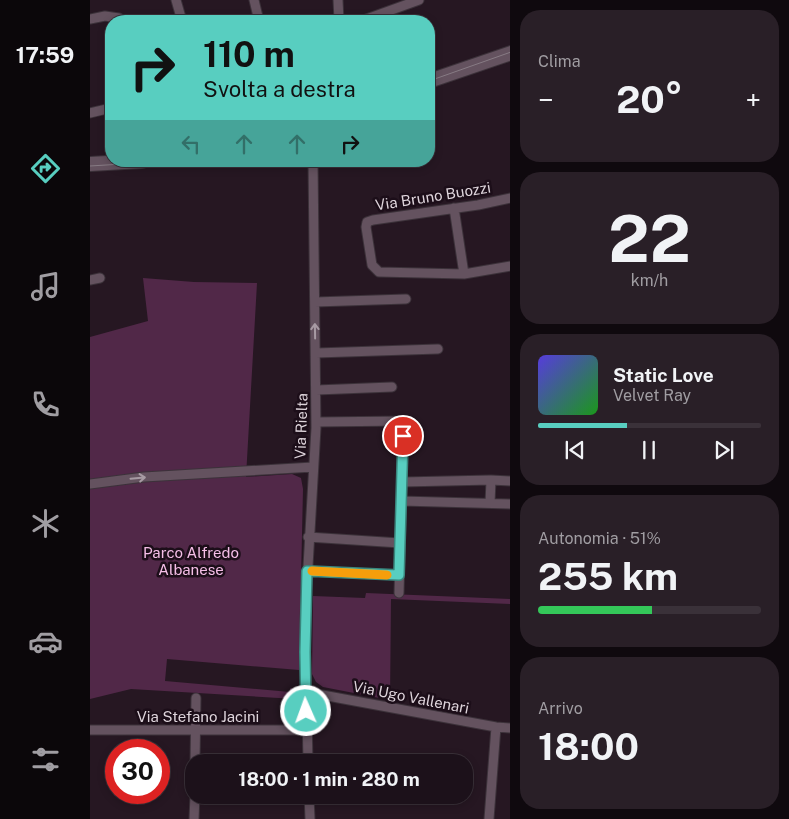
<!DOCTYPE html>
<html lang="it">
<head>
<meta charset="utf-8">
<style>
	:root { --surface:#1c111a; --page:#291f27; --text:#f1f3f6; --muted:#a09da2; --line:#3a3139; --accent:#58cec0 }
	body { margin:0; font-family:"Public Sans",sans-serif; background:var(--page); color:var(--text); height:100vh; display:flex; flex-direction:column; font-size:19px; white-space:nowrap }
	* { box-sizing:border-box; margin:0 }
	p { font-size:16px; color:var(--muted) }
	.icon { flex:none; width:28px; height:28px; fill:none; stroke:currentColor; stroke-width:2; stroke-linecap:round; stroke-linejoin:round }
	.map { position:relative; flex:1; overflow:hidden }
	.drawer { display:flex; flex-direction:column; gap:10px; padding:10px; background:#0f090e; width:279px }
	.drawer>* { flex:none }
	.top-card { position:absolute; left:15px; top:15px; width:330px; height:152px; border-radius:20px; box-shadow:0 2px 8px #0003,0 0 0 1px var(--line); background:#58cec0; color:#111; overflow:hidden }
	.speed { position:absolute; left:15px; top:739px; display:flex; gap:10px; font-size:25px; font-weight:700; text-align:center }
	.speed>* { display:grid; place-content:center; width:65px; height:65px; border-radius:50%; background:var(--surface); box-shadow:0 2px 8px #0003,0 0 0 1px var(--line); line-height:1 }
	.speed .limit { border:8px solid #d22; background:#fff; color:#111 }
	.pin { position:absolute; display:grid; place-items:center; width:42px; height:42px; color:#fff; margin:-21px; border:2px solid #fff; border-radius:50%; box-shadow:0 1px 5px #0007 }
	.me { position:absolute; width:55px; margin:-28px; rotate:358deg; stroke-linejoin:round; filter:drop-shadow(0 0 4px #0008) }
	.turn { display:flex; align-items:center; gap:18px; height:105px; padding:0 15px; font-size:22px }
	.turn .icon { width:65px; height:65px; stroke-width:2.5 }
	.turn b { display:block; font-size:35px; line-height:42px }
	.lanes { display:flex; align-items:center; height:48px; padding:0 15px; background:#0003; justify-content:center; gap:25px; direction:ltr }
	.lanes .off { opacity:.35 }
	.big { font-size:38px; font-weight:700; line-height:1.1 }
	.drawer .widget { flex:1; display:flex; flex-direction:column; justify-content:center; gap:8px; min-width:0; padding:0 18px; border-radius:20px; background:var(--page) }
	.drawer .dial { align-items:center; gap:0 }
	.dial b { font-size:65px; line-height:1 }
	.song { display:flex; align-items:center; gap:15px }
	.cover { width:60px; height:60px; border-radius:8px; background:linear-gradient(135deg,hsl(250 70% 55%),hsl(120 70% 35%)) }
	.played { height:5px; border-radius:2px; background:linear-gradient(90deg,var(--accent) 40%,var(--line) 40%) }
	.keys { display:flex; justify-content:space-around; direction:ltr }
	.heat { display:flex; justify-content:space-between; align-items:center; font-size:28px; direction:ltr }
	.charge { height:8px; border-radius:4px; background:linear-gradient(90deg,#34c759 51%,var(--line) 0) }
	.trip { position:absolute; left:95px; top:754px; width:288px; height:50px; border-radius:20px; background:var(--surface); box-shadow:0 2px 8px #0003,0 0 0 1px var(--line); font-weight:700; line-height:50px; text-align:center }
	main { display:flex; flex:1; min-height:0 }
	.menu { display:flex; flex-direction:column; width:90px; justify-content:space-around; align-items:center; background:#0b070a; color:var(--muted) }
	.menu .icon { width:35px; height:35px }
	.menu .active { color:var(--accent) }
	.menu b { font-size:22px; color:var(--text) }
	.map>svg:first-child { display:block }
</style>
</head>
<body>
<main>
<nav class="menu">
<b>17:59</b>
<svg class="icon active" aria-label="directions" viewBox="0 0 24 24"><path d="M12 3l9 9-9 9-9-9zM9 14v-3h6M13 9l2 2-2 2"/></svg>
<svg class="icon" aria-label="music" viewBox="0 0 24 24"><path d="M9 18V5l10-2v13"/><circle cx="6" cy="18" r="3"/><circle cx="16" cy="16" r="3"/></svg>
<svg class="icon" aria-label="phone" viewBox="0 0 24 24"><path d="M5 4h4l2 5-3 2q2 4 5 5l2-3 5 2v4C11 20 4 13 5 4z"/></svg>
<svg class="icon" aria-label="climate" viewBox="0 0 24 24"><path d="M12 3v18M4 7l16 10M4 17L20 7"/></svg>
<svg class="icon" aria-label="car" viewBox="0 0 24 24"><path d="M5 17H2v-5l4-1 3-4h7l3 4 3 1v5h-3M9 17h6M6 11h13"/><circle cx="7" cy="17" r="2"/><circle cx="17" cy="17" r="2"/></svg>
<svg class="icon" aria-label="filters" viewBox="0 0 24 24"><path d="M4 7h16M4 17h16"/><circle cx="9" cy="7" r="2"/><circle cx="15" cy="17" r="2"/></svg>
</nav>
<div class="map">
<svg width="421" height="819" viewBox="0 0 421 819">
	<rect width="100%" height="100%" fill="#261722"/>
	<path fill="#512848" d="M53,278L104,282L167,283L156,477L202,474L211,478L213,489L209,670L77,659L75,681L200,692V688L205,689V699L41,689L0,699V337L58,321Z
		M276,593L420,599L421,604L301,599L300,700L233,687L226,682L222,674L223,596L275,598Z"/>
	<g fill="none" stroke-linecap="round" stroke-linejoin="round">
		<g stroke="#3c323a" stroke-width="11">
			<path id="street" d="M86,0L92,21
				M164,0L169,21
				M248,0L249,21
				M0,19L15,16L29,18L32,21
				M271,21L329,0
				M0,113L21,108
				M421,198L388,205L283,220L277,222L276,227L282,265L289,272L374,274L421,266
				M364,208L374,274
				M0,280L10,278
				M225,302L316,299
				M226,353L348,349
				M226,390L302,387
				M226,422L314,421L309,593
				M401,480L421,481
				M312,482L401,480L400,503
				M0,484L54,477L223,467
				M312,501L421,504
				M218,537L310,543
				M217,571L309,575
				M216,692L406,727L421,728
				M0,730H217
				M105,762L106,698
				M218,762L215,618L226,428L223,161
				M219,795L220,819
				M104,819L105,795
				M399,819L406,727"/>
		</g>
		<g stroke="#3c323a" stroke-width="16">
			<path id="secondary" d="M339,81L421,53
				M0,164L52,161"/>
		</g>
		<use href="#street" stroke="#64525f" stroke-width="9"/>
		<use href="#secondary" stroke="#64525f" stroke-width="14"/>
		<path stroke="#877b84" stroke-width="1" d="M339,81L421,52
			M0,166L81,161"/>
	</g>
	<defs><path id="oneway-shaft" d="M-6 0H5M1.5-3L5.5 0L1.5 3" fill="none" stroke-width="1.6" stroke-linecap="round" stroke-linejoin="round" transform="scale(1.25)"/></defs>
	<g stroke="#a79aa3">
		<use href="#oneway-shaft" transform="translate(225 331) rotate(-91)"/>
		<use href="#oneway-shaft" transform="translate(48 478) rotate(-5)"/>
	</g>
	<g fill="none" stroke-linecap="round" stroke-linejoin="round">
		<g stroke="#39867d" stroke-width="12">
			<path id="route" d="M216,711L215,652L217,571L309,575L313,436"/>
		</g>
		<use href="#route" stroke="#58cec0" stroke-width="9"/>
		<path stroke="#f59e0b" stroke-width="9" d="M222,571L297,575"/>
	</g>
	<g text-anchor="middle" dominant-baseline="central" stroke-width="5" stroke-linejoin="round" paint-order="stroke">
		<g font-size="15" fill="#ded4db" stroke="#1c0e19">
			<text transform="translate(343 196) rotate(-9)">Via Bruno Buozzi</text>
			<text transform="translate(211 426) rotate(-88)">Via Rielta</text>
			<text transform="translate(321 697) rotate(11)">Via Ugo Vallenari</text>
			<text x="108" y="716">Via Stefano Jacini</text>
		</g>
		<g font-size="15" fill="#f5bee7" stroke="#1c0e19">
			<text x="101" y="552">Parco Alfredo<tspan x="101" dy="17">Albanese</tspan></text>
		</g>
	</g>
</svg>
<div class="speed"><div class="limit">30</div></div>
<div class="pin" style="left:313px;top:436px;background:#d93025"><svg class="icon" aria-label="arrive" viewBox="0 0 24 24"><path d="M6 21V4h12l-3 4 3 4H6"/></svg></div>
<svg class="me" style="left:216px;top:711px" viewBox="-20 -20 40 40"><circle r="17" fill="#58cec0" stroke="#fff" stroke-width="3"/><path d="M0-11L8 9 0 5-8 9z" fill="#fff"/></svg>
<div class="trip">18:00 · 1 min · 280 m</div>
<div class="top-card">
<div class="turn"><svg class="icon" aria-label="right" viewBox="0 0 24 24"><path d="M7 20v-9h11M14 6l5 5-5 5"/></svg><div><b>110 m</b>Svolta a destra</div></div>
<div class="lanes"><svg class="icon off" aria-label="left" viewBox="0 0 24 24"><path d="M17 20v-9H6M10 6l-5 5 5 5"/></svg><svg class="icon off" aria-label="ahead" viewBox="0 0 24 24"><path d="M12 20V5M6 11l6-6 6 6"/></svg><svg class="icon off" aria-label="ahead" viewBox="0 0 24 24"><path d="M12 20V5M6 11l6-6 6 6"/></svg><svg class="icon" aria-label="right" viewBox="0 0 24 24"><path d="M7 20v-9h11M14 6l5 5-5 5"/></svg></div>
</div>
</div>
<section class="drawer">
<div class="widget"><p>Clima</p>
<div class="heat"><a>−</a><b class="big">20°</b><a>+</a></div>
</div>
<div class="widget dial"><b>22</b><p>km/h</p></div>
<div class="widget">
<div class="song"><i class="cover"></i><div><b>Static Love</b><p>Velvet Ray</p></div></div>
<div class="played"></div>
<div class="keys"><svg class="icon" aria-label="previous" viewBox="0 0 24 24"><path d="M18 5L8 12l10 7zM5 5v14"/></svg><svg class="icon" aria-label="pause" viewBox="0 0 24 24"><path d="M8 5v14M16 5v14"/></svg><svg class="icon" aria-label="next" viewBox="0 0 24 24"><path d="M6 5l10 7-10 7zM19 5v14"/></svg></div>
</div>
<div class="widget"><p>Autonomia · 51%</p><b class="big">255 km</b><div class="charge"></div></div>
<div class="widget"><p>Arrivo</p><b class="big">18:00</b></div>
</section>
</main>
</body>
</html>
